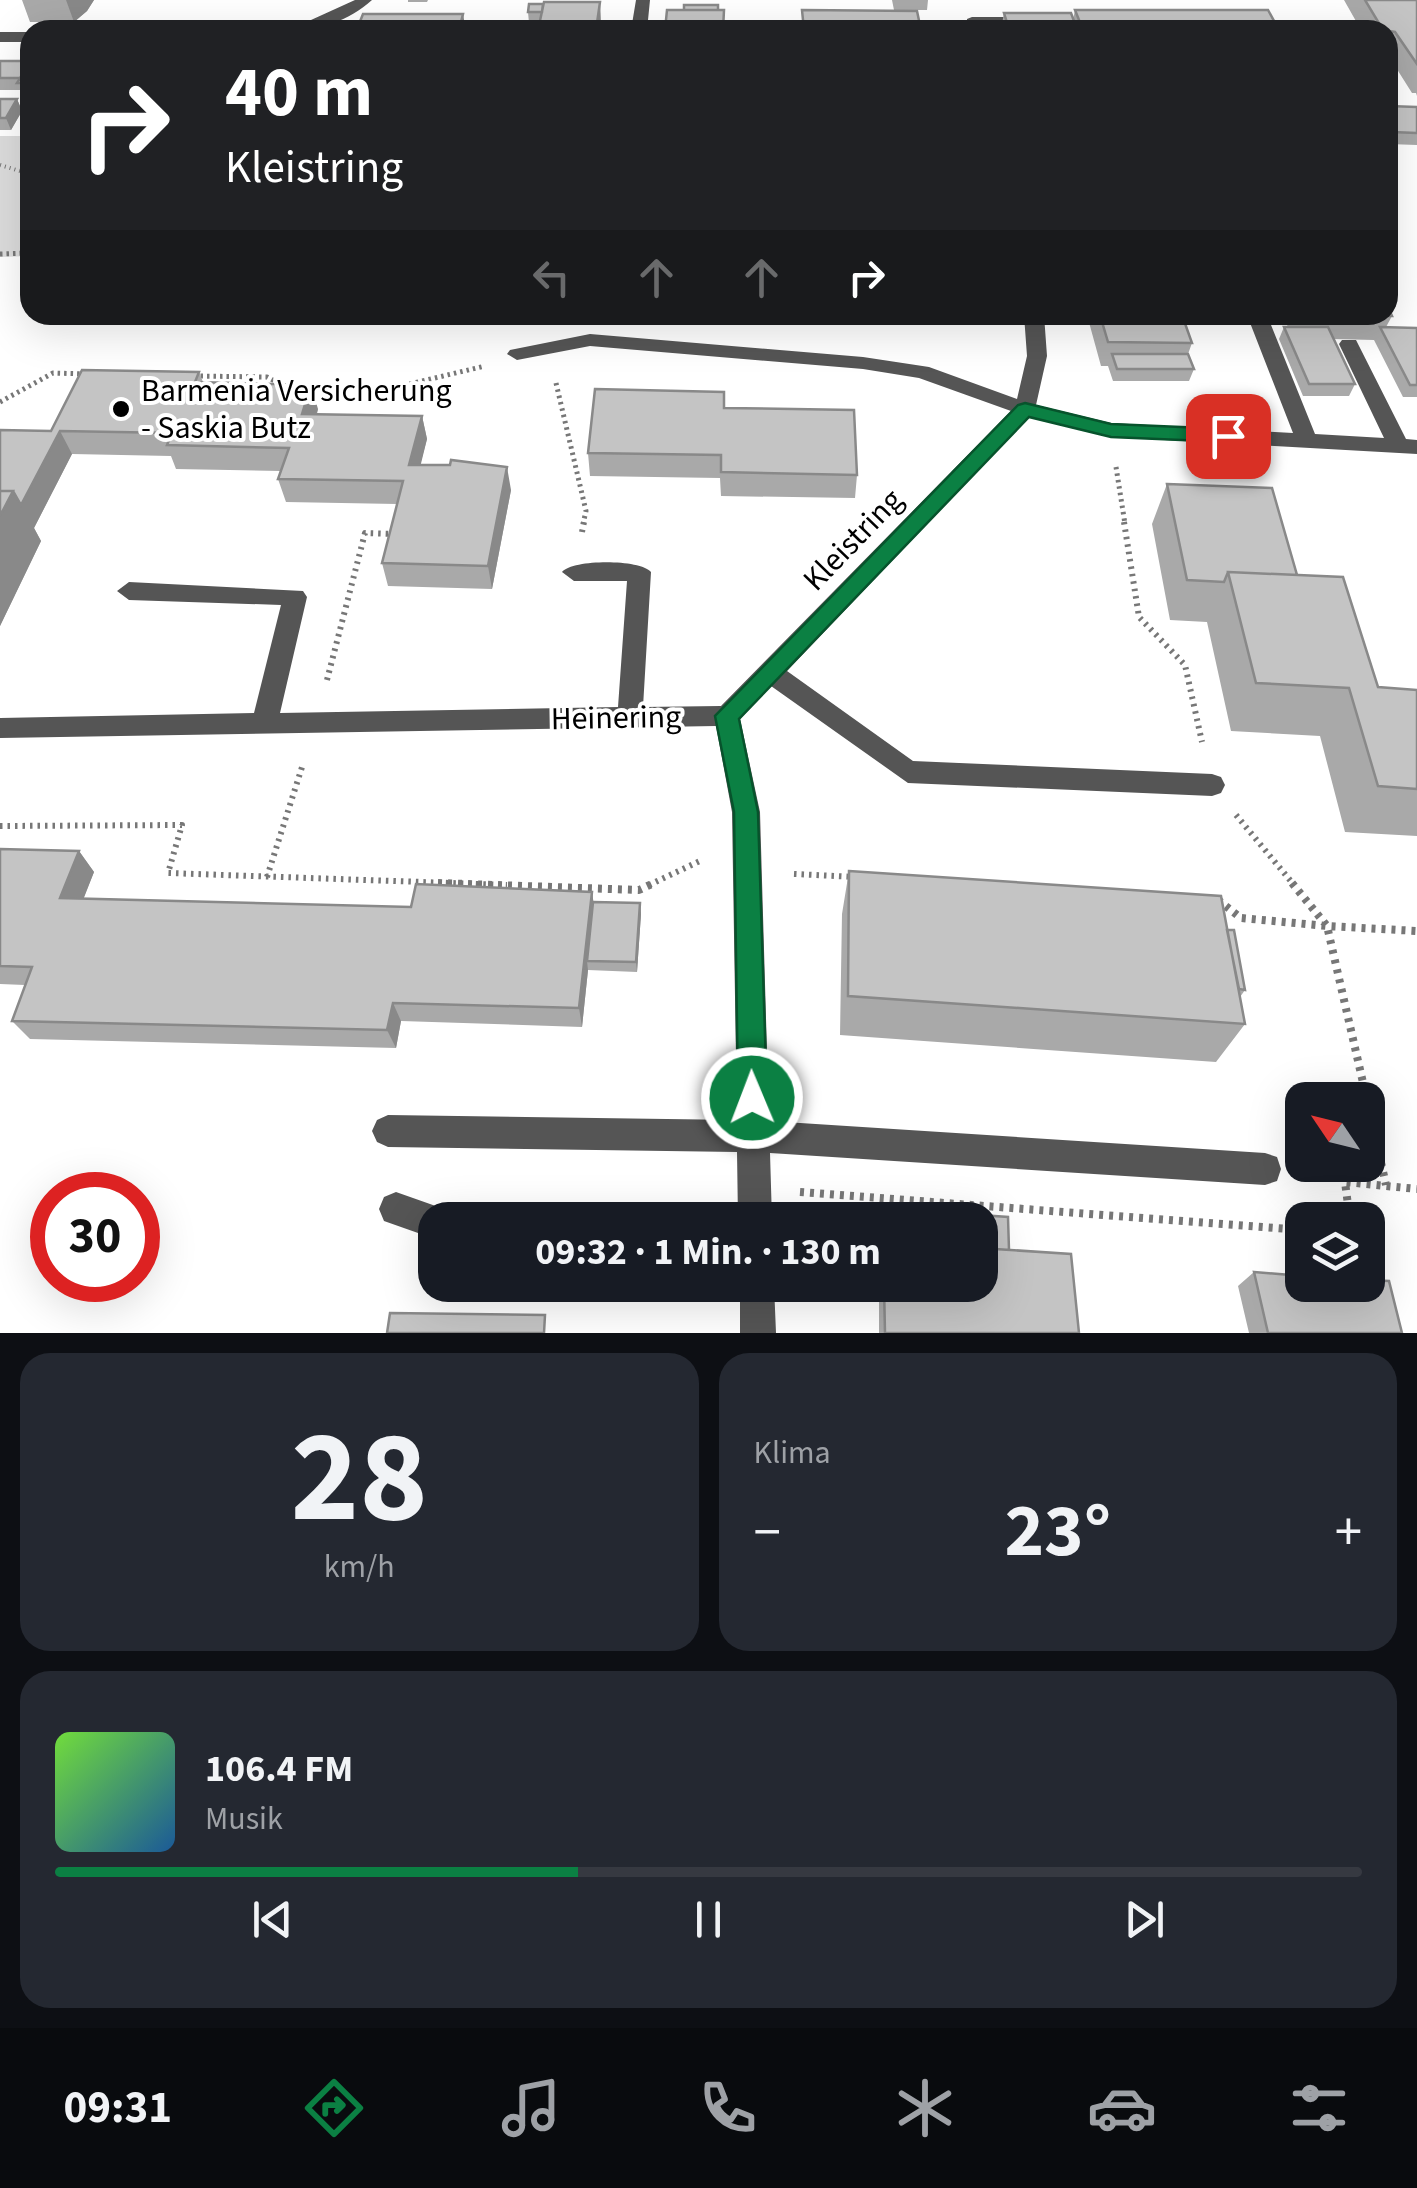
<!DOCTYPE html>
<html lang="de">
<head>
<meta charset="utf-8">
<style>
	:root { --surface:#171b24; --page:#242831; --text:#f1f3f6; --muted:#9ea1a6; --line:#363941; --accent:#0b8043 }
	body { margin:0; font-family:"Source Sans 3",sans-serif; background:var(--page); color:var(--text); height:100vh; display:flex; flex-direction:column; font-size:38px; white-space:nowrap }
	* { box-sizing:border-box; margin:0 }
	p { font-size:32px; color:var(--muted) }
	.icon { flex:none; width:55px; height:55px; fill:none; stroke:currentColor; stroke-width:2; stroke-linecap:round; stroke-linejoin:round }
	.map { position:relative; height:1333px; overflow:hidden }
	.side { display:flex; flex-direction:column; gap:20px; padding:20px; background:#0d0f14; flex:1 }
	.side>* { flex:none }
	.top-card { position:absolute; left:20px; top:20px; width:1378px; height:305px; border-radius:30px; box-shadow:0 10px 40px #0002; background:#202124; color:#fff; overflow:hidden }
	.needle { width:65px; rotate:305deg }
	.controls { position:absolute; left:1285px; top:1082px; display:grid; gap:20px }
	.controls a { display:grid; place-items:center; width:100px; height:100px; border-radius:20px; background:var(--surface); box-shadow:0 10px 40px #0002; font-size:50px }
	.speed { position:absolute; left:30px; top:1172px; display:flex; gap:20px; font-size:50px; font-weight:700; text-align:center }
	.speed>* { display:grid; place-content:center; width:130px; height:130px; border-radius:50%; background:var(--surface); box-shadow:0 10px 40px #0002; line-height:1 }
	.speed .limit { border:15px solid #d22; background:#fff; color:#111 }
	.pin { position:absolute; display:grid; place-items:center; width:85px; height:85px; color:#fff; margin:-42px; border-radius:20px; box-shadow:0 5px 15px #0006 }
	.me { position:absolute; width:110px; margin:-55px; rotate:359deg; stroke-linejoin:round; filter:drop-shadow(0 0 8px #0008) }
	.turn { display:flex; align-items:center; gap:35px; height:210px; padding:0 40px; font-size:45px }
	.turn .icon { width:130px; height:130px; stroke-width:2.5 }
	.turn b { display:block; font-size:70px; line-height:85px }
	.lanes { display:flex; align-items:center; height:95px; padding:0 40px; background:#0003; justify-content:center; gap:50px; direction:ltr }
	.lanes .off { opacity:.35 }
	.big { font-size:75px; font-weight:700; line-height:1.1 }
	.side .widget { flex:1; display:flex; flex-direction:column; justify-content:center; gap:15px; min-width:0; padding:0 35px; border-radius:30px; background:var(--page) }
	.side .dial { align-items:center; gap:0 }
	.dial b { font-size:130px; line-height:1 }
	.song { display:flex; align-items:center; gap:30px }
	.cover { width:120px; height:120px; border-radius:15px; background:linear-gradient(135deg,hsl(100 70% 55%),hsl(210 70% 35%)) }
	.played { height:10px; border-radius:5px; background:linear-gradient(90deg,var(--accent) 40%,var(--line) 40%) }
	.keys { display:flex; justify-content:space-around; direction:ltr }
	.heat { display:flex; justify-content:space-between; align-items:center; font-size:55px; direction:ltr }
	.side .tiles { flex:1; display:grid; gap:20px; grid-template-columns:1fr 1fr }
	.widget:last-child { grid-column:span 2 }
	.trip { position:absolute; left:418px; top:1202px; width:580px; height:100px; border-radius:30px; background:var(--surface); box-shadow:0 10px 40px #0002; font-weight:700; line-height:100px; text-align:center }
	.dock { display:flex; height:160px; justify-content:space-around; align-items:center; background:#090b0e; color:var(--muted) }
	.dock .icon { width:70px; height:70px }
	.dock .current { color:var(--accent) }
	.dock b { font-size:45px; color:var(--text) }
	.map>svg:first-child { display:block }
</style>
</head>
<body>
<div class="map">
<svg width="1417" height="1333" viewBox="0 0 1417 1333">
	<rect width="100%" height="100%" fill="#fff"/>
	<path fill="#dcdcdc" d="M0,136H30V256L0,257Z"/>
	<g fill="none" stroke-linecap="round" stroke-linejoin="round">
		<path stroke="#777" stroke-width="4" stroke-dasharray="1 4" stroke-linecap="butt" d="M0,165L30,174"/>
		<path stroke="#777" stroke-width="5" stroke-dasharray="2.5 4" stroke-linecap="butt" d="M0,254L30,253
			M194,376L267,377L284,386
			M556,383L586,511L583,524
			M306,390L397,387L485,366
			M0,402L53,373L86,374
			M1116,467L1125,524"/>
		<path stroke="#777" stroke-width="6" stroke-dasharray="2.5 5" stroke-linecap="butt" d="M1124,522L1139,617L1185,665L1202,742
			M582,532L584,522
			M327,680L365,533L396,534
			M1236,815L1294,885
			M0,826L182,825L168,873L507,885
			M794,874L856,877
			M267,877L303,764
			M649,885L702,860"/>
		<path stroke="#777" stroke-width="8" stroke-dasharray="4 6" stroke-linecap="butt" d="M438,883L639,890L654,883
			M1292,883L1327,926L1417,931
			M1218,900L1241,918L1327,926L1367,1100
			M1368,1104L1386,1185
			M800,1192L1302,1230
			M1350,1220L1345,1182L1417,1189"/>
		<path fill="#555" fill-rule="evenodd" d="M355,0H372C349,21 320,30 289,30Z
			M636,0H650L647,30H631Z
			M972,17H1037L1045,22L1037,27L967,25V19Z
			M0,32H30V42H0Z
			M1024,315H1044L1047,356L1036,405L1111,423L1293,433L1247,315H1267L1315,434L1384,438L1339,344L1342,340H1356L1406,439L1417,440V454L1111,437L1029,417L787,671L913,761L1212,774L1221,777L1225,785L1221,793L1212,796L908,783L771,686L740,719L760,812L769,1121L1265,1153L1277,1157L1281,1169L1277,1181L1265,1185L770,1153L772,1220H738L737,1152L388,1147L377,1142L372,1131L377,1120L388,1115L737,1120L732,812L716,726L0,738V718L254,713L281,605L129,600L117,591L129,582L303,591L307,597L280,713L618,707L627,581H574L562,572C573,559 640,559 651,572L643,707L721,706L1011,411L919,378L863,369L590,346L517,360L507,354L510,350L590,334L863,357L929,367L1017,399L1027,356Z
			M396,1192L447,1210L451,1220H435V1239L384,1221L379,1209L384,1197Z
			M740,1285H774L776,1333H740Z"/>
	</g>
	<path fill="#a9a9a9" d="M22,0H94L87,11L74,22H30Z
		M408,0H428L427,2H408Z
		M892,0H928L927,10H894Z
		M1344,0H1417V96L1416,93H1412L1388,55V30H1361Z
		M600,2L601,30H538L540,23H529L528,12Z
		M1075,10L1279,30H1003L1002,24L1004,13L1073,20Z
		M0,61H30V105H26L20,90H0Z
		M0,99H17L22,111L11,130H0Z
		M1388,106L1417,107V145L1388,144Z
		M651,315H728L651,316Z
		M914,315H981L979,321H915Z
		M1087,315H1182L1192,343L1188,354L1194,369L1189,381H1113L1108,366H1101Z
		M1286,315H1388L1392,316L1386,327L1417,328V397H1403L1374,340L1334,339L1355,384L1349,396H1303L1279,339L1284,327H1288L1284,319Z
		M199,372L203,382L318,409L317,414L422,416L427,439L420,465L511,490L492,589L388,586L382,563L397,504L286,502L278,479L281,471L176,469L171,456L72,454L34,528L41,541L0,626V430L51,431Z
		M724,408L857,475L855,498L721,496L720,478L590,476L588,453Z
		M1167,484L1297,575L1378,687L1417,690V836L1345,832L1320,736L1231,731L1207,622L1170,620L1152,524Z
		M0,849L79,851L94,872L83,899L411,907L592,892L593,902L640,903L641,914L637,972L588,970L582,1027L401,1021L396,1048L30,1039L12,1021L25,985L0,984Z
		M849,871L1227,930L1245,990L1240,997L1245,1024L1216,1062L840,1035L842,914Z
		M893,1209L1008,1217L1009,1250L1071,1254L1079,1333H879V1285H980V1220H891Z
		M1254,1272L1402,1333H1249L1238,1286Z"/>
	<path fill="#898989" d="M66,0H94L87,11L74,22Z
		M600,2L601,30H596Z
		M463,14L465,25L463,30H459Z
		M17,99L22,111L11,130L6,118Z
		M311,385L318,409L309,437L302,414Z
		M422,416L427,439L415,488L409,465Z
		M60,431L72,454L34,528L41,541L0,626V516L13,491Z
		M507,467L511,490L492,589L488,566Z
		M79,851L94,872L76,918L60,898Z
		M592,892L595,912L587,961L588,970L582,1027L579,1008Z
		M640,903L641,914L637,972L636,962Z
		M393,1003L401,1021L396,1048L387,1030Z"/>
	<path fill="#c4c4c4" stroke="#898989" stroke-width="2.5" d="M1365,0H1417V64L1395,32L1383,30Z
		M544,2H600L596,30H538Z
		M529,4H543L542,12H528Z
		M684,5H718V10H684Z
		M667,10H724L723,30H665Z
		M802,10L917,11L921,30H804Z
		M1075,10H1268L1279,30H1083Z
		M1004,13H1071L1077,29H1009Z
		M363,14H463L459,30L357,29Z
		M0,61H30V63L20,78H0Z
		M30,63V83H17Z
		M0,99H17L6,118H0Z
		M1388,106L1417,107V133L1392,132L1388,122Z
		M1388,307L1392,316L1303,315H1388Z
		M1100,315H1182L1192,343L1108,342Z
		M1284,327H1328L1355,384H1309Z
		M1380,327L1417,328V385H1410Z
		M1112,354H1188L1194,369H1117Z
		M82,370L199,372L195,382L311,385L302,414L422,416L409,465H450L451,460L507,467L488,566L382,563L403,481L278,479L289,448L167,445L172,433L60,431L21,505L13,491H0V430L51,431Z
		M595,389L724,392V408L854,410L857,475L721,472V455L588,453Z
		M1167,484L1272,488L1297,575L1228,572L1224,582L1187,580Z
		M0,491H13L0,516Z
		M1228,572L1343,577L1378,687L1417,690V789L1378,786L1349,688L1256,683Z
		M0,849L79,851L60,898L411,907L416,884L592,892L579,1008L393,1003L387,1030L12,1021L32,967L0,966Z
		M849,871L1221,896L1245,1024L848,996Z
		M593,902L640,903L636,962L587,961Z
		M1227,930H1234L1245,990L1239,989Z
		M893,1209L1008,1217L1009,1250L980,1248V1220H893Z
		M980,1248L1071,1254L1079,1333H885L884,1285H980Z
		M1254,1272L1302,1276V1285H1368V1280L1389,1281L1402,1333H1268Z
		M390,1313L545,1315L544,1333H387Z"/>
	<path fill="#0b8043" stroke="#07532c" stroke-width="2.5" d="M1025,403L1111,424L1228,429L1238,436L1228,442L1111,437L1029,417L739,719L758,812L767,1098L763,1108L752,1112L742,1108L738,1098L734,812L715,716L1018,405Z"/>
	<circle fill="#000" stroke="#fff" stroke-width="4" cx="121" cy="409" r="10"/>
	<g text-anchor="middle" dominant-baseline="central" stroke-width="8" stroke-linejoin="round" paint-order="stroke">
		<g font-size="32" fill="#000" stroke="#fff" text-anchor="start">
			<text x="141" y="391">Barmenia Versicherung<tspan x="141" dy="37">- Saskia Butz</tspan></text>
		</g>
		<g font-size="32" fill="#000" stroke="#fff">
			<text transform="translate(853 540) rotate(-46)">Kleistring</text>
			<text transform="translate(616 718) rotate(-1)">Heinering</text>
		</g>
	</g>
</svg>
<div class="controls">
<a><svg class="needle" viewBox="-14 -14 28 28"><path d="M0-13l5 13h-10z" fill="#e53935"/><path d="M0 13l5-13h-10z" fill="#9ea1a6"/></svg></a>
<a><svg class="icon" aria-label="layers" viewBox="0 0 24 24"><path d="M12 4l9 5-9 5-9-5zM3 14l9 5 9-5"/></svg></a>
</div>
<div class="speed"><div class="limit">30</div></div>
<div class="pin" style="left:1228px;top:436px;background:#d93025"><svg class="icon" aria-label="arrive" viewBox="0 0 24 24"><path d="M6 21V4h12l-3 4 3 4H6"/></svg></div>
<svg class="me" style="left:752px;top:1098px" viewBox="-20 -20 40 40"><circle r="17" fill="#0b8043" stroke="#fff" stroke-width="3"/><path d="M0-11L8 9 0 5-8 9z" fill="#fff"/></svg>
<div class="trip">09:32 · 1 Min. · 130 m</div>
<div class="top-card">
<div class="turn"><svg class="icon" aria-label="right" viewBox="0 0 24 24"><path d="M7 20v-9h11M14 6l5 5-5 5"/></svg><div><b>40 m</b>Kleistring</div></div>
<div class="lanes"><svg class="icon off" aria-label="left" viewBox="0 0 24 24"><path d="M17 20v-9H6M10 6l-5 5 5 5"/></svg><svg class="icon off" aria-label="ahead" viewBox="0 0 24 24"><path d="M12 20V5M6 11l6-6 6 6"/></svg><svg class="icon off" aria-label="ahead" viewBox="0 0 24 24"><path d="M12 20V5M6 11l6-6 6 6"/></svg><svg class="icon" aria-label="right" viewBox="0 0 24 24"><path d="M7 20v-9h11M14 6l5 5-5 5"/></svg></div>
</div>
</div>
<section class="side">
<div class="tiles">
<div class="widget dial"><b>28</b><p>km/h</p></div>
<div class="widget"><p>Klima</p>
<div class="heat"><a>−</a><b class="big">23°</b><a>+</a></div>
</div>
<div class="widget">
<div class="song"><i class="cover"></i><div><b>106.4 FM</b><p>Musik</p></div></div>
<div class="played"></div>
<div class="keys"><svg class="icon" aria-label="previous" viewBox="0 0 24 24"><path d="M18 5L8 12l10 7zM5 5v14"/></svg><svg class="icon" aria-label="pause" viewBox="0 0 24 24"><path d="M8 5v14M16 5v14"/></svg><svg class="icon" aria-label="next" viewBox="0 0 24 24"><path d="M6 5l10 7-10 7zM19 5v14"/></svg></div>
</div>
</div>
</section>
<nav class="dock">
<b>09:31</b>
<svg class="icon current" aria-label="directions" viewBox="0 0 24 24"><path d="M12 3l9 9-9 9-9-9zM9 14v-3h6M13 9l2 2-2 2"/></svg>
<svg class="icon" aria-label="music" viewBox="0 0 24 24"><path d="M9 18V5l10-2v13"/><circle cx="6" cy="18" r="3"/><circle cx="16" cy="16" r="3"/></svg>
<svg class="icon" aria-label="phone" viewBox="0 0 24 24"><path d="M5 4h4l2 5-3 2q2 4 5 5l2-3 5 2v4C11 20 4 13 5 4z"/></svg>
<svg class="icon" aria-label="climate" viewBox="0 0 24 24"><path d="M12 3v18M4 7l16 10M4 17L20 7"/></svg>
<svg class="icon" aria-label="car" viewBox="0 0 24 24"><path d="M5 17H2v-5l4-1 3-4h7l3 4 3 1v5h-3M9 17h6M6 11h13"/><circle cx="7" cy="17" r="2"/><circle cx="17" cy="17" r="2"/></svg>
<svg class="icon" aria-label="filters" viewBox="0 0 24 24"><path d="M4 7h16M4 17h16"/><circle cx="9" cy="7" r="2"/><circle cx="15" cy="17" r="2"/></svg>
</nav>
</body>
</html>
